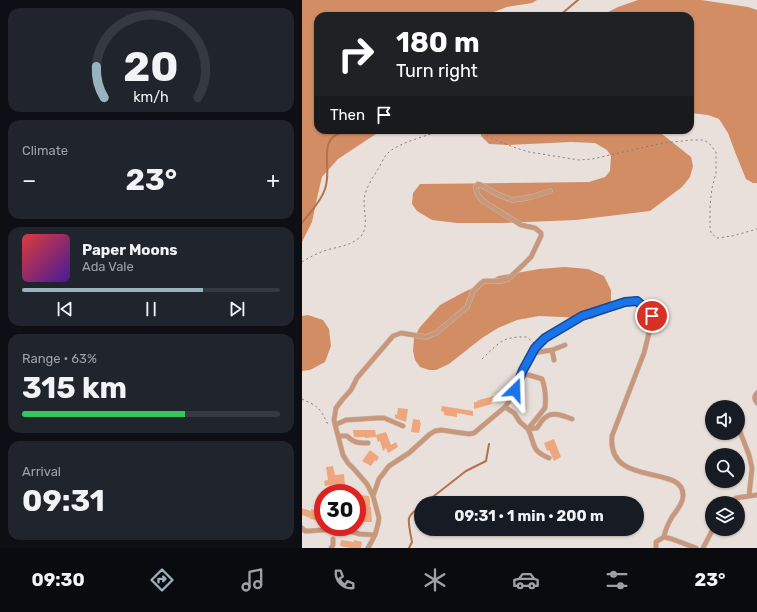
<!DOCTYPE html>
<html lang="en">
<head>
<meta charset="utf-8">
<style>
	:root { --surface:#171b24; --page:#20242c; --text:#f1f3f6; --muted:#9ea1a6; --line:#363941; --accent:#98b3c0 }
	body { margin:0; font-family:Rubik,sans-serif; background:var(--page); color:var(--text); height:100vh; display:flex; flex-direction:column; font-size:15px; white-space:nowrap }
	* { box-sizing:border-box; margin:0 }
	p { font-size:13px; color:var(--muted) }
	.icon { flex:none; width:22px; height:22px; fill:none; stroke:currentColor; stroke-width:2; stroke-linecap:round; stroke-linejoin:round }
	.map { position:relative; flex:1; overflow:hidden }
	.panel { display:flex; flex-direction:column; gap:8px; padding:8px; background:#0d0f14; width:302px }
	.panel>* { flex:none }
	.guide { position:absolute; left:12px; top:12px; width:380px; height:122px; border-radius:12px; box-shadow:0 1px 3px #0004; background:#202124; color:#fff; overflow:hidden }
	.controls { position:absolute; left:403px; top:400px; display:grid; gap:8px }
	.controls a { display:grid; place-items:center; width:40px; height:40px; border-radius:50%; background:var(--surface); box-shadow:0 1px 3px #0004; font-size:20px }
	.speed { position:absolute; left:12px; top:484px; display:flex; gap:8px; font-size:20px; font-weight:700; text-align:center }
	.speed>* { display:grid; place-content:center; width:52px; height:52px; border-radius:50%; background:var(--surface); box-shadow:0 1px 3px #0004; line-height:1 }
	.speed .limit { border:6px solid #d22; background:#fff; color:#111 }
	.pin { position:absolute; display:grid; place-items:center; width:34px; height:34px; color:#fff; margin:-17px; border:2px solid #fff; border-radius:50%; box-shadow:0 1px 4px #0007 }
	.me { position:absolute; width:44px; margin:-22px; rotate:22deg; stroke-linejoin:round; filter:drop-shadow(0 0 3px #0008) }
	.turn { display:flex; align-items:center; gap:14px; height:84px; padding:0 16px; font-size:18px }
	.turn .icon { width:52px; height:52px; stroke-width:2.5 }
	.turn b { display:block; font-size:28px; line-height:34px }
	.then { display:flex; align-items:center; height:38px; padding:0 16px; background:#0003; gap:8px; font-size:15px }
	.big { font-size:30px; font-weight:700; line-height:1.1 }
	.panel .card { flex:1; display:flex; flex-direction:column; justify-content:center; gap:6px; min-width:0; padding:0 14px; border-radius:12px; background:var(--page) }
	.panel .dial { align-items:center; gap:0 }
	.dial svg { height:104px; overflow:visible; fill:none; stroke:var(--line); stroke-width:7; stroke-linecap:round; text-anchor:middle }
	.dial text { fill:var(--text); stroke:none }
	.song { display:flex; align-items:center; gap:12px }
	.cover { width:48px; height:48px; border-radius:6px; background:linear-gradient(135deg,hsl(0 70% 55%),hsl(260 70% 35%)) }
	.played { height:4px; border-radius:2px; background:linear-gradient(90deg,var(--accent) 70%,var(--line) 70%) }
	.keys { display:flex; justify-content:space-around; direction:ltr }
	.heat { display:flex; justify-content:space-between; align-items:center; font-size:22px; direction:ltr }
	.charge { height:6px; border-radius:3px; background:linear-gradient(90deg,#34c759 63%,var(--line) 0) }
	.trip { position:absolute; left:112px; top:496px; width:230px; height:40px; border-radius:20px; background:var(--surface); box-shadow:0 1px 3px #0004; font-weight:700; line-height:40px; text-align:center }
	.tabs { display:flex; height:64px; justify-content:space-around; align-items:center; background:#090b0e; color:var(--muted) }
	.tabs .icon { width:28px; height:28px }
	.tabs .current { color:var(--accent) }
	.tabs b { font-size:18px; color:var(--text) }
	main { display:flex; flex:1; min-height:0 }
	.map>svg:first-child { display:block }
</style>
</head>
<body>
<main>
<section class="panel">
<div class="card dial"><svg viewBox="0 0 100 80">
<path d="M14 69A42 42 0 1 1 86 69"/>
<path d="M14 69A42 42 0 0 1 8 45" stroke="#98b3c0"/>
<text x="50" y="56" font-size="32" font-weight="700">20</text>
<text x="50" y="72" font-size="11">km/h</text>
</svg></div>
<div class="card"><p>Climate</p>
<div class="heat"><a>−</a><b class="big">23°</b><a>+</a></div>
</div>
<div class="card">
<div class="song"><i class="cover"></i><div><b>Paper Moons</b><p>Ada Vale</p></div></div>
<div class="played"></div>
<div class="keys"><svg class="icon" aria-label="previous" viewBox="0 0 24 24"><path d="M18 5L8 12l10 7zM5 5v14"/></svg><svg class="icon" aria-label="pause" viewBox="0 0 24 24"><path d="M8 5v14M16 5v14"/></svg><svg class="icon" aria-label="next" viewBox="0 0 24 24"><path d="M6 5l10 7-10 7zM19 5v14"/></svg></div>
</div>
<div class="card"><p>Range · 63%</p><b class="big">315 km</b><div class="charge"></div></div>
<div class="card"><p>Arrival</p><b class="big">09:31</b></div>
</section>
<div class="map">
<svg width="455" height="548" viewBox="0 0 455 548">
	<rect width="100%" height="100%" fill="#e9e0db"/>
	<path fill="#d28d65" d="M0,0H235L230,3L205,7L181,16H16V130H80L36,159L20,177L15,198L10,222L0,242Z
		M336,0H399L446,7L455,10V183H451L444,179L433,152L426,133L417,119L406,115L388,113V16H298L316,7Z
		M179,130H356L360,134L389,157L391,166L388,177L380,187L348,211L274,220L202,223H155L130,220L115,211L110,204L111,193L118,184L287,182L303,177L308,171L309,156L305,150L293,143L269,142L206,145L187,144L179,136Z
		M263,267L286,269L302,276L309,290V304L301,313L290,319L260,317L237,316L215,320L196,328L180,338L147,364L134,370H127L118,367L113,360L111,351L112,338L118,327L138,305L162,292L197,276L237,269Z
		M6,315L21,320L27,329L29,346L23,362L8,370L0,371V316Z"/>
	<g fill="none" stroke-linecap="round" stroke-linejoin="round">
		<path stroke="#b4714a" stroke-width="2" d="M257,16L276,0
			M0,223C8,212 19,202 23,189C32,164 10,135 50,130
			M123,503L164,471L184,461L187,444
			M107,548L110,542C109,536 106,524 107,518C109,513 115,509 119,506"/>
	</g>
	<path fill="#eda67d" d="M192,396L193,400L189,401L190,404L172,409V402H175V401L177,400Z
		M140,406L171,411V416L155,413V417L142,415V412L139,411Z
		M96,408L106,409L104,422L93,418V414L95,415Z
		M111,419L118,420V423H119L117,433L109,432Z
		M51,430H73L74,435L84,432L89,445L94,442L96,447L86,453L84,448L81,451L78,441L76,442L74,436V437L63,438V437H52Z
		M252,439L259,457L252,461L247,450L245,451L242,443Z
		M68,450L77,457L74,462L73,460L69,466L60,461Z
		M31,466L33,475L42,474L43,486H35L34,484L23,486L22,481L26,480L24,467Z
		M58,495L67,496V497L68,500V507H69L70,522H61L62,513L55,512V500L58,501Z
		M0,508L9,511V509L21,512L20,521L8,519V518L0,515Z
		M39,540L52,542V540L60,542L59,548H48L38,546Z"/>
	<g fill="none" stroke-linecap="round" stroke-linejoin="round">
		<g stroke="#c6beb9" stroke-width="5.5">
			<path id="minor" d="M250,350L252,360
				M231,353L250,350L263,345
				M220,374L227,375L240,379C243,387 244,399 243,408L226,429C234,445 228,450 247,458
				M455,393C452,396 452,400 455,403
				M203,407L212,413L218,422L226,429L235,428C238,424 240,419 244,417C251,411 262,416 270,419
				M33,425L44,420L76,418H82L101,426
				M436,428L437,429L447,455L450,468L447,496
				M36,436H45C52,443 56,443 66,443
				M71,496L65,484L52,469L46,463L41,455L36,436L32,420L34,408L40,400L49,390L55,378L91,336L99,333L124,337L134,333L165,307L171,291L179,283L182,281H198L206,279L221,265L229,257L239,236V233L233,228L219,225L181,201C176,196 174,193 174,186L176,184L179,185L195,194L210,200L218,199L229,197L248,191
				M427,503L434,498L455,495
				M0,528L3,531H7L34,529H40L58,534L73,535
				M362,537L370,539L394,548
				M29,548L31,545V539
				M66,548L73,535L76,524L77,518L71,496L77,479L87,466L107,453L128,434L133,431L139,430L167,434L172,433L203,407L209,398L217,382L221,370L233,348L243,338L280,316L323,302L335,301L343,308L350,316L349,325L342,353L310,436C305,489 383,463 381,496C381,504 374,511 370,517C366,524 363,530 362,537L354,542V548
				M401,548L411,529"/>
		</g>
		<path stroke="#837d7a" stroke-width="1" stroke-dasharray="2 3" stroke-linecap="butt" d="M176,130L189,138L211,147L227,152L277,160L290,159L361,143L390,140H401L407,143L414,152V173L410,188L408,206V227L409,233L415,238L430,236L455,229
			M0,262C6,258 12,255 19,252C31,247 48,247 58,237C67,229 62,212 62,202C62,192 68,182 73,174C77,168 80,161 84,155C94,143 127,135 142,130
			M180,359C197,343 200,336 225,337L232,343
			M0,399C15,406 18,407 25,423H27"/>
		<use href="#minor" stroke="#c9977a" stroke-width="4.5"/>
	</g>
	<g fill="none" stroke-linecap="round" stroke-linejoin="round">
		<g stroke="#114b97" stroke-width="10">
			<path id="route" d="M213,390L221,370L233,348L243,338L280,316L323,302L335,301L343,308L350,316"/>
		</g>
		<use href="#route" stroke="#1a73e8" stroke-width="7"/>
	</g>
</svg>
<div class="controls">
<a><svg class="icon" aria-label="sound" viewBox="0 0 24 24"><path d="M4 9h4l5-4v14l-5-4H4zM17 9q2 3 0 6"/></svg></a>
<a><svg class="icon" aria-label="search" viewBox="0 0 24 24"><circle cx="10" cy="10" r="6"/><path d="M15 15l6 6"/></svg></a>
<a><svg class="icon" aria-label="layers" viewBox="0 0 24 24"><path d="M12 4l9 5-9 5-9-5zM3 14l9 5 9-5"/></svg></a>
</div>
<div class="speed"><div class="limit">30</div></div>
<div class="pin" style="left:350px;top:316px;background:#d93025"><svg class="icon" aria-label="arrive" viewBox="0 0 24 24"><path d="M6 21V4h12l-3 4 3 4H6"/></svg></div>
<svg class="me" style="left:213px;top:390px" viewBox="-20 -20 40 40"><path d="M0-17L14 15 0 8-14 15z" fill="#1a73e8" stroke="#fff" stroke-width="4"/></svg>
<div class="trip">09:31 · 1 min · 200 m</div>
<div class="guide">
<div class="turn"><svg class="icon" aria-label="right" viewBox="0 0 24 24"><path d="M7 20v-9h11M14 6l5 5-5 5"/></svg><div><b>180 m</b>Turn right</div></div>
<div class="then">Then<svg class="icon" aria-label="arrive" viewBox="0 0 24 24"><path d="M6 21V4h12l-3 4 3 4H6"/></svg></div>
</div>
</div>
</main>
<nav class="tabs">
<b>09:30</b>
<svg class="icon current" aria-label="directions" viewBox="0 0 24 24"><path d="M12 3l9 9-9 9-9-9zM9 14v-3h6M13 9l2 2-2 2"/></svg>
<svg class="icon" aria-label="music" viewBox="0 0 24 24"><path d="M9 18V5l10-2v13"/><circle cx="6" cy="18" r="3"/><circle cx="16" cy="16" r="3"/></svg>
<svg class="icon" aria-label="phone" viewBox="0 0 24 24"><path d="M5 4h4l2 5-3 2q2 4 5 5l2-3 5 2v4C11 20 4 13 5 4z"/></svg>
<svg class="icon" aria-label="climate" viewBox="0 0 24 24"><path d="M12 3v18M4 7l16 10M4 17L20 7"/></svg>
<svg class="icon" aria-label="car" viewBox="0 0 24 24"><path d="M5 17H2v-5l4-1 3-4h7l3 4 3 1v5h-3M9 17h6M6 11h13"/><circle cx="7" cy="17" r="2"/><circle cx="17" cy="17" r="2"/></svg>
<svg class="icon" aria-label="filters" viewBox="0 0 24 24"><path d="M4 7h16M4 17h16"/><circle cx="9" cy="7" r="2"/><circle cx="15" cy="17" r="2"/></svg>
<b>23°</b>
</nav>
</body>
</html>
